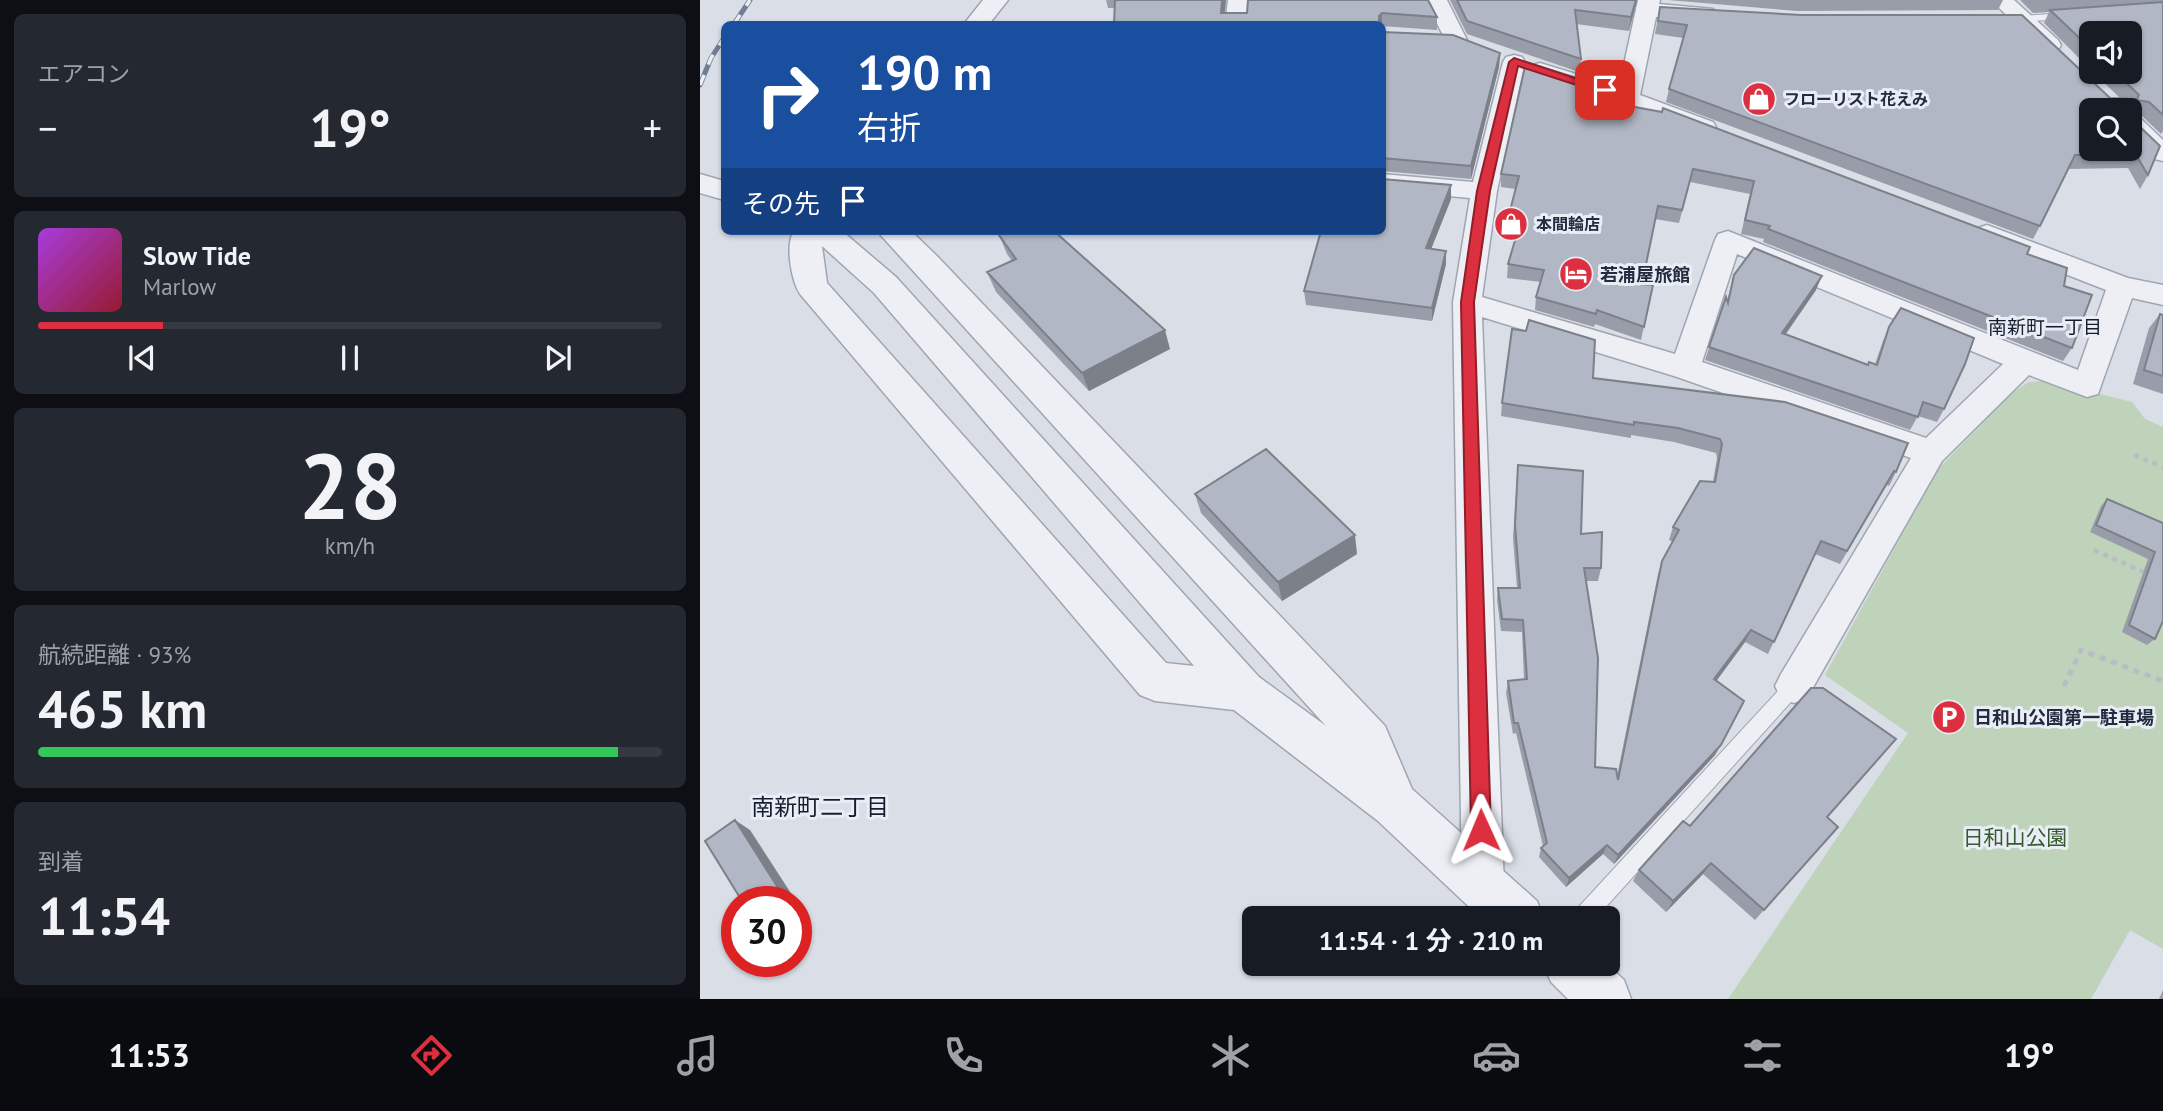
<!DOCTYPE html>
<html lang="ja">
<head>
<meta charset="utf-8">
<style>
	:root { --surface:#171b24; --page:#242831; --text:#f1f3f6; --muted:#9ea1a6; --line:#363941; --accent:#dc2f3f }
	body { margin:0; font-family:"PT Sans","Noto Sans JP",sans-serif; background:var(--page); color:var(--text); height:100vh; display:flex; flex-direction:column; font-size:26px; white-space:nowrap }
	* { box-sizing:border-box; margin:0 }
	p { font-size:23px; color:var(--muted) }
	.icon { flex:none; width:38px; height:38px; fill:none; stroke:currentColor; stroke-width:2; stroke-linecap:round; stroke-linejoin:round }
	.map { position:relative; flex:1; overflow:hidden }
	.side { display:flex; flex-direction:column; gap:14px; padding:14px; background:#0d0f14; width:700px }
	.side>* { flex:none }
	.hud { position:absolute; left:21px; top:21px; width:665px; height:214px; border-radius:10px; box-shadow:0 2px 5px #0004; background:#1a4fa0; color:#fff; overflow:hidden }
	.buttons { position:absolute; left:1379px; top:21px; display:grid; gap:14px }
	.buttons a { display:grid; place-items:center; width:63px; height:63px; border-radius:10px; background:var(--surface); box-shadow:0 2px 5px #0004; font-size:35px }
	.speed { position:absolute; left:21px; top:886px; display:flex; gap:14px; font-size:35px; font-weight:700; text-align:center }
	.speed>* { display:grid; place-content:center; width:91px; height:91px; border-radius:50%; background:var(--surface); box-shadow:0 2px 5px #0004; line-height:1 }
	.speed .limit { border:10px solid #d22; background:#fff; color:#111 }
	.pin { position:absolute; display:grid; place-items:center; width:60px; height:60px; color:#fff; margin:-30px; border-radius:14px; box-shadow:0 4px 10px #0006 }
	.me { position:absolute; width:77px; margin:-38px; rotate:359deg; stroke-linejoin:round; filter:drop-shadow(0 0 5px #0008) }
	.turn { display:flex; align-items:center; gap:24px; height:147px; padding:0 21px; font-size:32px }
	.turn .icon { width:91px; height:91px; stroke-width:2.5 }
	.turn b { display:block; font-size:49px; line-height:60px }
	.then { display:flex; align-items:center; height:66px; padding:0 21px; background:#0003; gap:14px; font-size:26px }
	.big { font-size:52px; font-weight:700; line-height:1.1 }
	.side .card { flex:1; display:flex; flex-direction:column; justify-content:center; gap:10px; min-width:0; padding:0 24px; border-radius:10px; background:var(--page) }
	.side .dial { align-items:center; gap:0 }
	.dial b { font-size:91px; line-height:1 }
	.song { display:flex; align-items:center; gap:21px }
	.cover { width:84px; height:84px; border-radius:10px; background:linear-gradient(135deg,hsl(280 70% 55%),hsl(350 70% 35%)) }
	.played { height:7px; border-radius:4px; background:linear-gradient(90deg,var(--accent) 20%,var(--line) 20%) }
	.keys { display:flex; justify-content:space-around; direction:ltr }
	.heat { display:flex; justify-content:space-between; align-items:center; font-size:38px; direction:ltr }
	.charge { height:10px; border-radius:5px; background:linear-gradient(90deg,#34c759 93%,var(--line) 0) }
	.trip { position:absolute; left:542px; top:906px; width:378px; height:70px; border-radius:10px; background:var(--surface); box-shadow:0 2px 5px #0004; font-weight:700; line-height:70px; text-align:center }
	.dock { display:flex; height:112px; justify-content:space-around; align-items:center; background:#090b0e; color:var(--muted) }
	.dock .icon { width:49px; height:49px }
	.dock .current { color:var(--accent) }
	.dock b { font-size:32px; color:var(--text) }
	main { display:flex; flex:1; min-height:0 }
	.map>svg:first-child { display:block }
</style>
</head>
<body>
<main>
<section class="side">
<div class="card"><p>エアコン</p>
<div class="heat"><a>−</a><b class="big">19°</b><a>+</a></div>
</div>
<div class="card">
<div class="song"><i class="cover"></i><div><b>Slow Tide</b><p>Marlow</p></div></div>
<div class="played"></div>
<div class="keys"><svg class="icon" aria-label="previous" viewBox="0 0 24 24"><path d="M18 5L8 12l10 7zM5 5v14"/></svg><svg class="icon" aria-label="pause" viewBox="0 0 24 24"><path d="M8 5v14M16 5v14"/></svg><svg class="icon" aria-label="next" viewBox="0 0 24 24"><path d="M6 5l10 7-10 7zM19 5v14"/></svg></div>
</div>
<div class="card dial"><b>28</b><p>km/h</p></div>
<div class="card"><p>航続距離 · 93%</p><b class="big">465 km</b><div class="charge"></div></div>
<div class="card"><p>到着</p><b class="big">11:54</b></div>
</section>
<div class="map">
<svg width="1463" height="999" viewBox="0 0 1463 999">
	<rect width="100%" height="100%" fill="#dadee7"/>
	<path fill="#bfd2ba" d="M1346,381L1432,402L1445,419L1463,427V949L1430,930L1391,999H1028L1208,733L1125,675L1238,469L1313,392L1329,382Z"/>
	<g fill="none" stroke-linecap="round" stroke-linejoin="round">
		<g stroke="#9fa5b1" stroke-width="2">
			<path id="service" d="M1366,13L1371,16L1370,18L1323,22L1318,19L1323,16Z
				M1094,678L1100,680L1103,686L1100,692L895,919H871L874,912L1088,680Z"/>
		</g>
		<g stroke="#9fa5b1" stroke-width="3">
			<path id="minor" d="M528,0H550L547,24H525Z
				M725,0H747L767,40L764,45H748Z
				M938,0H960L959,4L1013,9L1016,14L1013,19L1005,20L956,17L940,95L1013,122L1016,127L1013,132L1004,134L995,132L920,103L832,75L829,70L832,65L840,63L919,87Z
				M1291,0H1314L1358,40L1361,45L1358,50H1342Z
				M814,55L822,57L825,62L797,191L782,297L975,354L1015,240L1018,234L1028,231L1378,370L1406,290L1278,240L1274,234L1278,228L1287,225L1428,278L1463,285V305L1432,298L1398,394L1387,397L1329,375L1242,461L1107,698L1094,703L1081,698L1075,686L1081,674L1211,458L974,376L782,317L804,886L798,901L783,907L768,901L762,886L753,302L770,198L682,190V174L773,182L803,62L806,57ZM1037,254L1303,364L1226,438L1002,362Z
				M1430,115L1439,117L1463,140V161L1454,159L1430,135Z"/>
		</g>
		<g stroke="#9fa5b1" stroke-width="3">
			<path id="tertiary" d="M283,0H308L289,24H264Z
				M0,174L24,181V200L0,193Z
				M94,231H142L196,277L559,677L626,726L177,231H211L236,255L685,726L712,789L837,901L844,919H782L678,821L534,710L455,701L440,695L100,294C91,280 85,244 94,231ZM122,246L174,293L494,666L466,663L127,283Z
				M843,964H907L924,980L931,999H868L851,982Z"/>
		</g>
		<path stroke="#b8bcc5" stroke-width="4.5" stroke-dasharray="5 5" stroke-linecap="butt" d="M1434,455L1463,467
			M1394,550L1446,573"/>
		<path stroke="#b8bcc5" stroke-width="5" stroke-dasharray="6 6" stroke-linecap="butt" d="M1364,686L1381,650L1463,681"/>
		<use href="#service" fill="#edeff5" fill-rule="evenodd"/>
		<use href="#minor" fill="#edeff5" fill-rule="evenodd"/>
		<use href="#tertiary" fill="#edeff5" fill-rule="evenodd"/>
		<g stroke="#727c92" stroke-width="5">
			<path id="rail" d="M34,24L50,0
				M0,85L11,58L24,38"/>
		</g>
		<use href="#rail" stroke="#e9edf5" stroke-width="3.5" stroke-dasharray="11" stroke-linecap="butt"/>
	</g>
	<path fill="#989da9" d="M406,0H526L525,13H547L548,0L737,17V30L682,26V24H414L415,8H408Z
		M750,0H937L929,31L876,24L881,59L879,72L767,34Z
		M968,0H1303L1298,10L1097,11Z
		M1320,0H1463V131L1461,134L1441,115L1436,114V123L1448,175L1440,189L1428,168L1368,169L1340,226L1333,239L966,102L969,89L983,38L955,34L960,7L1410,98L1421,99L1393,72H1430L1391,33V70L1344,23L1349,12L1333,13Z
		M682,32L800,53L799,67L771,179L682,171Z
		M885,91L908,102L1327,254L1364,286L1372,348L1363,361L1063,242L1064,239L1041,234L1050,194L990,182L979,223L955,219L942,284L953,285L941,340L895,324L894,327L835,310L836,297L841,282L807,278L808,264L815,240L805,239L806,226L815,189L801,187V174Z
		M751,199L731,249L746,251V264L732,321L606,305L604,291Z
		M299,235L470,349L389,391L296,292L287,272L312,261L307,254Z
		M1034,275L1116,290L1086,334L1168,364H1175L1183,341L1189,327L1244,409L1237,422L1218,416L1210,430L1005,360L1026,297L1027,301Z
		M1460,314L1463,315V394L1433,384L1449,328Z
		M893,378L1196,472L1189,486L1187,485L1140,564L1115,554L1068,654L1045,642L1016,681L1015,755L914,864L903,854L866,887L839,857L841,848L843,846L816,733L813,734L806,693L808,681L824,679L822,632L801,631L797,600L798,588H817L813,538L818,465L881,534L901,568L898,581H886L895,767L917,776L958,574L962,561L973,542L969,540L973,527L1013,482L1017,458L1016,453L974,442L931,435V438L801,416L802,403Z
		M495,494L657,554L582,601L501,513Z
		M1407,499L1463,523L1455,639L1447,645L1422,632L1448,559L1390,532L1401,506Z
		M1127,817L1138,827L1055,920L1003,874L966,912L933,881L939,870L990,826Z
		M1463,990V999H1459Z"/>
	<path fill="#7c8089" d="M522,0H526L523,24L521,13Z
		M936,0H937L929,31L931,17Z
		M682,13V24H679V16Z
		M800,53L799,67L771,179V166Z
		M751,185V199L726,262V248Z
		M746,251V264L732,321V308Z
		M1122,276L1116,290L1077,346L1082,333Z
		M465,330L470,349L389,391L382,373Z
		M655,535L657,554L582,601L578,582Z
		M1051,630L1045,642L1009,691L1014,679Z
		M1021,745L1015,755L914,864L918,855Z
		M35,820L50,830L96,901H72Z
		M907,845L903,854L866,887L869,878Z
		M1011,863L1003,874L966,912L973,901Z"/>
	<path fill="#b1b7c4" stroke="#7c8089" stroke-width="2" fill-rule="evenodd" d="M415,0H522L521,13H547L548,0H728L737,17L682,13L679,16V24H414Z
		M757,0H936L931,17L875,10L881,59L767,21Z
		M1463,2V115L1449,102L1436,100V123L1460,146L1448,175L1436,155H1375L1340,226L969,89L987,25L958,21L960,7L1101,15H1322L1410,98L1437,99L1439,95L1415,72H1430V33H1391V49L1350,10ZM1391,110H1430V149H1391Z
		M682,32L753,35L800,53L771,166L682,158Z
		M826,62L883,80L885,91L909,92L908,102L962,112L963,108L1330,247L1327,254L1367,268L1364,286L1392,295L1372,348L1068,229L1070,226L1045,220L1054,181L993,169L982,210L958,206L942,284L953,285L944,327L897,310L896,314L836,297L844,270L808,264L819,227L806,226L819,176L801,174Z
		M682,179L751,185L726,248L746,251L732,308L604,291L621,231H682Z
		M307,231H354L465,330L382,373L287,272L316,259L299,235Z
		M1054,248L1122,276L1082,333L1168,365L1169,362L1177,365L1189,327L1201,308L1274,338L1265,364L1244,409L1223,402L1218,417L1009,347L1026,297L1028,303L1034,275Z
		M1460,314L1463,315V376L1444,370Z
		M829,320L895,340L893,378L1085,402L1208,443L1196,472L1194,471L1147,551L1121,541L1074,642L1051,630L1014,679L1044,701L1021,745L918,855L907,845L869,878L841,848L847,843L818,723H814L808,681L827,679L823,620L802,619L798,588H820L815,525L818,465L883,471L881,534L902,532L901,568H884L898,658L895,767L916,769L918,780L962,561L979,530L973,527L1000,481L1015,482L1022,444L1020,439L978,428L934,422V425L802,403L812,329L826,331Z
		M566,449L655,535L578,582L495,494Z
		M1407,499L1463,523V621L1455,639L1429,625L1455,552L1396,525Z
		M1111,688H1123L1196,739L1127,817L1138,827L1064,910L1011,863L973,901L939,870L983,821L990,826Z
		M35,820L82,894L72,901H42L5,841Z"/>
	<path fill="#dc2f3f" stroke="#8f1f29" stroke-width="2" d="M814,58L911,90L901,93L818,66L790,191L774,302L791,830L788,837L781,840L774,837L771,830L761,302L777,191L809,62Z"/>
	<defs>
		<g id="shop-disc" transform="scale(1.75)"><circle r="9.5" fill="#dc2f3f" stroke="#e9edf5"/><path d="M-5-2.5h2.3a2.7 3.5 0 0 1 5.4 0H5L5.5 6h-11ZM-1.5-2.5h3a1.5 2.3 0 0 0-3 0Z" fill="#fff"/></g>
		<g id="hotel-disc" transform="scale(1.75)"><circle r="9.5" fill="#dc2f3f" stroke="#e9edf5"/><path d="M-6-4.5h1.5V1H6V5H4.5V3h-9V5H-6ZM-4 0a1.8 1.8 0 1 1 3.6 0ZM.5 0V-2.5h3Q6-2.5 6 0Z" fill="#fff"/></g>
		<g id="parking-disc" transform="scale(1.75)"><circle r="9.5" fill="#dc2f3f" stroke="#e9edf5"/><path d="M-3.5-5.5H1a3.5 3.5 0 0 1 0 7H-1V5.5H-3.5ZM-1-3.4V-.6H.8a1.4 1.4 0 0 0 0-2.8Z" fill="#fff"/></g>
	</defs>
	<g fill-rule="evenodd">
		<use href="#shop-disc" x="1059" y="99"/>
		<use href="#shop-disc" x="811" y="224"/>
		<use href="#hotel-disc" x="876" y="274"/>
		<use href="#parking-disc" x="1249" y="717"/>
	</g>
	<g text-anchor="middle" dominant-baseline="central" stroke-width="6" stroke-linejoin="round" paint-order="stroke">
		<g font-size="16" font-weight="bold" fill="#232b3e" stroke="#e9edf5" text-anchor="start">
			<text x="1084" y="99">フローリスト花えみ</text>
			<text x="836" y="224">本間輪店</text>
		</g>
		<g font-size="18" font-weight="bold" fill="#232b3e" stroke="#e9edf5" text-anchor="start">
			<text x="900" y="274">若浦屋旅館</text>
			<text x="1274" y="717">日和山公園第一駐車場</text>
		</g>
		<g font-size="19" fill="#161d2e" stroke="#e9edf5">
			<text x="1345" y="327">南新町一丁目</text>
		</g>
		<g font-size="21" fill="#355b2f" stroke="#e9edf5">
			<text x="1315" y="837">日和山公園</text>
		</g>
		<g font-size="23" fill="#161d2e" stroke="#e9edf5">
			<text x="120" y="806">南新町二丁目</text>
		</g>
	</g>
</svg>
<div class="buttons">
<a><svg class="icon" aria-label="sound" viewBox="0 0 24 24"><path d="M4 9h4l5-4v14l-5-4H4zM17 9q2 3 0 6"/></svg></a>
<a><svg class="icon" aria-label="search" viewBox="0 0 24 24"><circle cx="10" cy="10" r="6"/><path d="M15 15l6 6"/></svg></a>
</div>
<div class="speed"><div class="limit">30</div></div>
<div class="pin" style="left:905px;top:90px;background:#d93025"><svg class="icon" aria-label="arrive" viewBox="0 0 24 24"><path d="M6 21V4h12l-3 4 3 4H6"/></svg></div>
<svg class="me" style="left:781px;top:830px" viewBox="-20 -20 40 40"><path d="M0-17L14 15 0 8-14 15z" fill="#dc2f3f" stroke="#fff" stroke-width="4"/></svg>
<div class="trip">11:54 · 1 分 · 210 m</div>
<div class="hud">
<div class="turn"><svg class="icon" aria-label="right" viewBox="0 0 24 24"><path d="M7 20v-9h11M14 6l5 5-5 5"/></svg><div><b>190 m</b>右折</div></div>
<div class="then">その先<svg class="icon" aria-label="arrive" viewBox="0 0 24 24"><path d="M6 21V4h12l-3 4 3 4H6"/></svg></div>
</div>
</div>
</main>
<nav class="dock">
<b>11:53</b>
<svg class="icon current" aria-label="directions" viewBox="0 0 24 24"><path d="M12 3l9 9-9 9-9-9zM9 14v-3h6M13 9l2 2-2 2"/></svg>
<svg class="icon" aria-label="music" viewBox="0 0 24 24"><path d="M9 18V5l10-2v13"/><circle cx="6" cy="18" r="3"/><circle cx="16" cy="16" r="3"/></svg>
<svg class="icon" aria-label="phone" viewBox="0 0 24 24"><path d="M5 4h4l2 5-3 2q2 4 5 5l2-3 5 2v4C11 20 4 13 5 4z"/></svg>
<svg class="icon" aria-label="climate" viewBox="0 0 24 24"><path d="M12 3v18M4 7l16 10M4 17L20 7"/></svg>
<svg class="icon" aria-label="car" viewBox="0 0 24 24"><path d="M5 17H2v-5l4-1 3-4h7l3 4 3 1v5h-3M9 17h6M6 11h13"/><circle cx="7" cy="17" r="2"/><circle cx="17" cy="17" r="2"/></svg>
<svg class="icon" aria-label="filters" viewBox="0 0 24 24"><path d="M4 7h16M4 17h16"/><circle cx="9" cy="7" r="2"/><circle cx="15" cy="17" r="2"/></svg>
<b>19°</b>
</nav>
</body>
</html>
